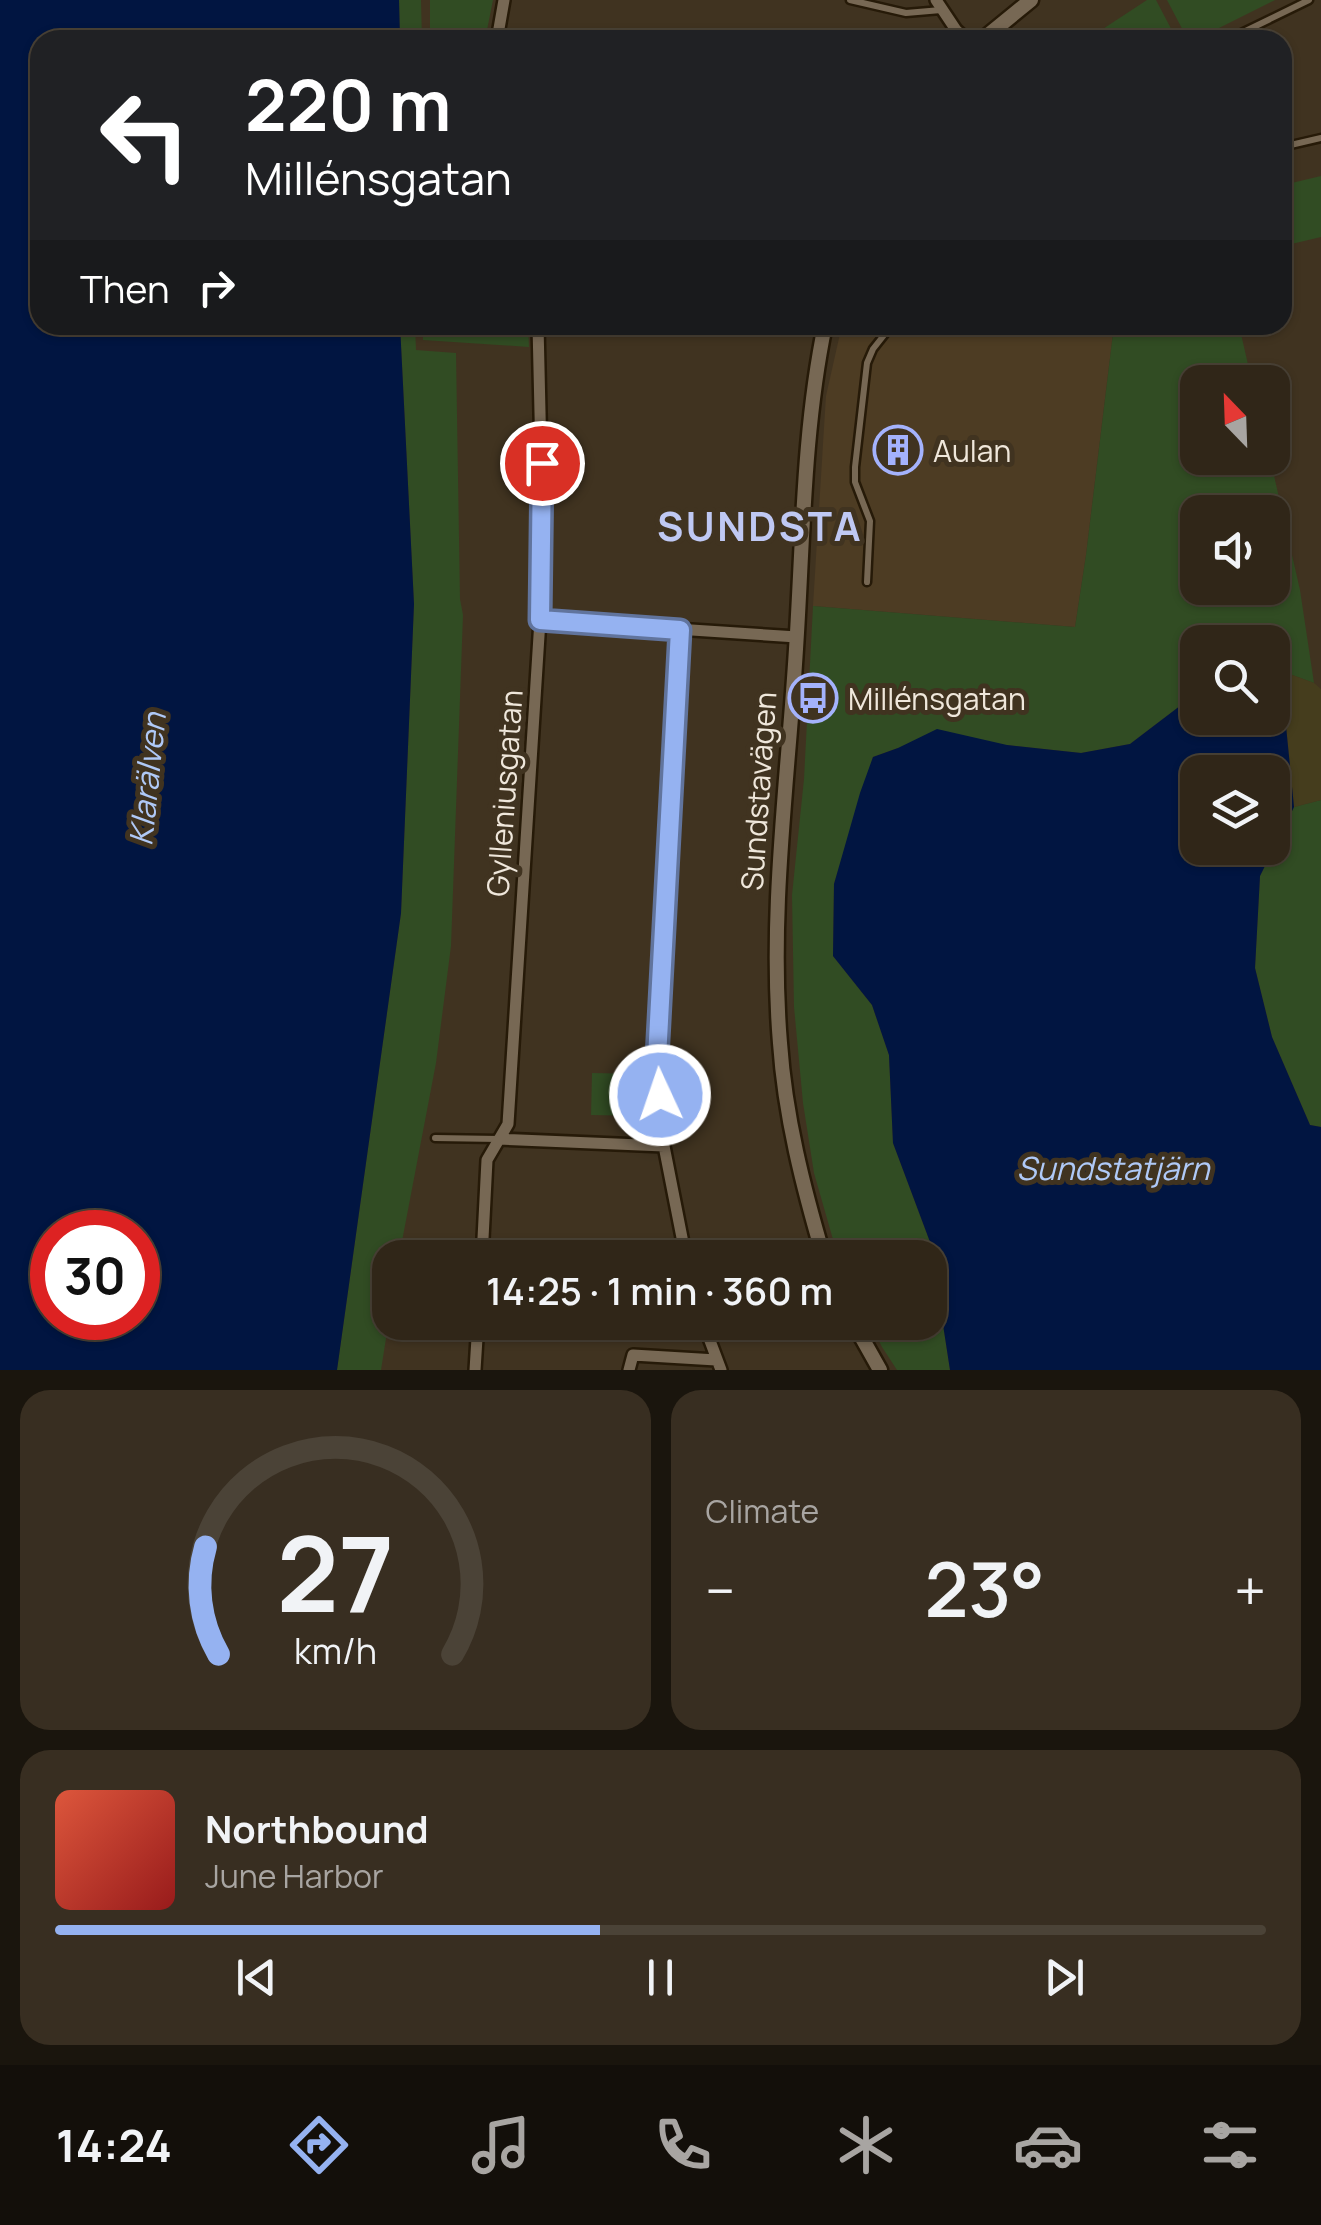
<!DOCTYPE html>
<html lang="en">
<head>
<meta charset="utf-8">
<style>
	:root { --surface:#302618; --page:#382e21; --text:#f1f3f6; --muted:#a8a5a2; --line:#4b4337; --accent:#95b2f1 }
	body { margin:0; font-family:Manrope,sans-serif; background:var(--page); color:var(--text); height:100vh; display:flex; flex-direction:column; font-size:38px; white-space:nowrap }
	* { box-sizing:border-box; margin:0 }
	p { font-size:32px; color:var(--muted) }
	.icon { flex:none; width:55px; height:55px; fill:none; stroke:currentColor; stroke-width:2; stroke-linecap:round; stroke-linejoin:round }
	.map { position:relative; height:1370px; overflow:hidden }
	.panel { display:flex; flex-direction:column; gap:20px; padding:20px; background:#1a150d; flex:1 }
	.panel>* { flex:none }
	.top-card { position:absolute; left:30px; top:30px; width:1262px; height:305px; border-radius:30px; box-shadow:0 2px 8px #0004,0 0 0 2px var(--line); background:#202124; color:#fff; overflow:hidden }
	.needle { width:65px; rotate:337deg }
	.tools { position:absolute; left:1180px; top:365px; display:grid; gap:20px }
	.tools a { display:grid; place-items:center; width:110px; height:110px; border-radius:20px; background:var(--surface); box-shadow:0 2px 8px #0004,0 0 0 2px var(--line); font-size:50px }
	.speed { position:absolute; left:30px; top:1210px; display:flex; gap:20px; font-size:50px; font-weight:700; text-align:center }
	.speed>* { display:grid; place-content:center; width:130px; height:130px; border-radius:50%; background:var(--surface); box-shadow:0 2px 8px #0004,0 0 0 2px var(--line); line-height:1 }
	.speed .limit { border:15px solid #d22; background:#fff; color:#111 }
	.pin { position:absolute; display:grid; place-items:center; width:85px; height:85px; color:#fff; margin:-42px; border:5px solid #fff; border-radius:50%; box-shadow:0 2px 10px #0007 }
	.me { position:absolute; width:110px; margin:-55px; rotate:357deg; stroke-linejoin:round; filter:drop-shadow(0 0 8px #0008) }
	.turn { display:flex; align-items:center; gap:35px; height:210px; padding:0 50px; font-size:45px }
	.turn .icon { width:130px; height:130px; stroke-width:2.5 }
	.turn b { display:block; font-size:70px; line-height:85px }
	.then { display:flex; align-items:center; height:95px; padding:0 50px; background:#0003; gap:20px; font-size:38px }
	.big { font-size:75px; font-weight:600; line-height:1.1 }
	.panel .widget { flex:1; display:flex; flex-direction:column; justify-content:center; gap:15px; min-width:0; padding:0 35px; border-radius:30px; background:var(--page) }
	.panel .dial { align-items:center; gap:0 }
	.dial svg { height:260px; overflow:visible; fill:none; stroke:var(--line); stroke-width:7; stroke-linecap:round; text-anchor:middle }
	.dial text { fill:var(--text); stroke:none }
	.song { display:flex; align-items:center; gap:30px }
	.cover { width:120px; height:120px; border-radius:15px; background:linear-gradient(135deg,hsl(10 70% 55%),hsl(0 70% 35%)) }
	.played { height:10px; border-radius:5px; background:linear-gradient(90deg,var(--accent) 45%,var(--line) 45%) }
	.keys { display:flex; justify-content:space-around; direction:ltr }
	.heat { display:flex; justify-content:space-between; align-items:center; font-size:55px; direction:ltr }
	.panel .tiles { flex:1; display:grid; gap:20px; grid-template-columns:1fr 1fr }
	.widget:last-child { grid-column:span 2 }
	.trip { position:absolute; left:372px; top:1240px; width:575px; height:100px; border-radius:30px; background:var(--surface); box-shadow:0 2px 8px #0004,0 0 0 2px var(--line); font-weight:600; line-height:100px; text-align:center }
	.tabs { display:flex; height:160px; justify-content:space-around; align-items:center; background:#130f0a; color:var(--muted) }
	.tabs .icon { width:70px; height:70px }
	.tabs .active { color:var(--accent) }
	.tabs b { font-size:45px; color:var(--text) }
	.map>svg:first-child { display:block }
</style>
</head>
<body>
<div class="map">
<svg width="1321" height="1370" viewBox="0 0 1321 1370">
	<rect width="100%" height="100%" fill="#403320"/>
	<path fill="#4d3c23" d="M842,325H1114L1086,555L1075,627L813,606L826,396Z"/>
	<path fill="#314c23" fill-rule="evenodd" d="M399,0H421L422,40H400Z
		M430,0H493L485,40H430Z
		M1147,0H1156L1177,40H1086Z
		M1167,0H1275L1195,40H1188Z
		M1321,176V237L1283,246V185Z
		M400,325H415L416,350L456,353L460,599L463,615L451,946L436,1063L399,1257L390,1258V1313L381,1370H337L401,913L414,604Z
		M423,325H528L529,347L423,340Z
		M1114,325H1239L1252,382H1198V458H1270L1300,590L1314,683L1273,668L1272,642H1198L1197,693L1130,744L1081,753L1007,745L898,748L873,757L834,884L833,956L872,1005L889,1055L893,1143L942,1274V1318L950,1370H897L882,1347L870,1323L930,1322V1258L838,1257L814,1173L803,1103L794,1007L792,895L804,779L813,606L1075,627L1086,555ZM1198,512H1272V588H1198Z
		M1321,800V1127L1310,1125L1272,1037L1255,968L1260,876L1294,807Z
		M592,1073L640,1074L639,1116L591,1115Z"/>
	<path fill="#453d1d" d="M1273,668L1314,683L1321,689V800L1294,807L1286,726L1273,712Z"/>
	<path fill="#011541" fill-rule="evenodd" d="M0,0H399L400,40H40V325H400L414,604L401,913L337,1370H0ZM52,1232H138V1318H52Z
		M1197,693L1198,718H1272L1273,712L1286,726L1294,807L1260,876L1255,968L1272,1037L1310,1125L1321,1127V1370H950L942,1318V1274L893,1143L889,1055L872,1005L833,956L834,884L860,793L873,757L898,748L937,729L1007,745L1081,753L1130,744ZM1198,772H1272V848H1198Z"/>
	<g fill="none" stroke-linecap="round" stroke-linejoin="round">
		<g stroke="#261a08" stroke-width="11">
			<path id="service" d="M850,0L906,13L941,10
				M1227,40L1309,0
				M1282,147L1321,138
				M867,582L870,521L855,482V467L867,363L873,349L892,325
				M435,1138L499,1139"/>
		</g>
		<g stroke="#261a08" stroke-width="16">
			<path id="minor" d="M936,0L956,30L967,40
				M497,40L504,0
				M540,620L797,637
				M681,629L657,1058L664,1146L686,1258
				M499,1139L664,1146
				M482,1258L487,1160L508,1124L540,620L542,500L538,325
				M703,1322L721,1370
				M475,1370L478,1322
				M629,1370L633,1355L716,1360"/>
		</g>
		<g stroke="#261a08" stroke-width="19">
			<path id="tertiary" d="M982,40L1031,0
				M824,1258C803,1187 785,1116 780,1043C769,911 788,780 796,649C803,542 803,431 825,325
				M853,1322L880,1370"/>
		</g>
		<use href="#service" stroke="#776854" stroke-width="6"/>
		<use href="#minor" stroke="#776854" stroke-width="11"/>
		<use href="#tertiary" stroke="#776854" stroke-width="14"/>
	</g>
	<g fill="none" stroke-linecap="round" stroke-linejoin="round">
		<g stroke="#61749d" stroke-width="25">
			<path id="route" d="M542,463L540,620L680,630L657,1058L660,1095"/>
		</g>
		<use href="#route" stroke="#95b2f1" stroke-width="18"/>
	</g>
	<defs>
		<g id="building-ring" transform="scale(2.5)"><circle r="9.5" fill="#403320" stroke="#a4b2fc" stroke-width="1.5"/><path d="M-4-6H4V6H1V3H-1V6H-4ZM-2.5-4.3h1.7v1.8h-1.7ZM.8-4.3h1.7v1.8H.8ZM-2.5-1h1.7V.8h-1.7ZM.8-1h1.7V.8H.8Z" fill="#a4b2fc"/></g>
		<g id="bus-ring" transform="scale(2.5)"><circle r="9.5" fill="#403320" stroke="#a4b2fc" stroke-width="1.5"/><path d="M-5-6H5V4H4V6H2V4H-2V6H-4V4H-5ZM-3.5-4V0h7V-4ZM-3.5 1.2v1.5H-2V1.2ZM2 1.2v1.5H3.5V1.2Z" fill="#a4b2fc"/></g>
	</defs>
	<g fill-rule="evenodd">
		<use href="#building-ring" x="898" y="450"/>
		<use href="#bus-ring" x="813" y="698"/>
	</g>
	<g text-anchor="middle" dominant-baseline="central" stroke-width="10" stroke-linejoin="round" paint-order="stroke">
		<g font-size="30" fill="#efe7db" stroke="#403320" text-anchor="start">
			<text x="933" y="450">Aulan</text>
			<text x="848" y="698">Millénsgatan</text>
		</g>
		<g font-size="30" fill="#efe7db" stroke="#403320">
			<text transform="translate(758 791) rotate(-86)">Sundstavägen</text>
			<text transform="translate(504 793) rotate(-86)">Gylleniusgatan</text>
		</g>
		<g font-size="32" font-style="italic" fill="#afc9f7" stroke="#403320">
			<text transform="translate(147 779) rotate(-84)">Klarälven</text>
			<text x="1113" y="1168">Sundstatjärn</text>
		</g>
		<g font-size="40" font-weight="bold" letter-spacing="2.5" fill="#bfc8f3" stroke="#403320">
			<text x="760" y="525">SUNDSTA</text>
		</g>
	</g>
</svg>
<div class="tools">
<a><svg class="needle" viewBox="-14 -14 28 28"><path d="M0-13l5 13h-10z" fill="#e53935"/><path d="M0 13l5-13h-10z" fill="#a8a5a2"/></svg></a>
<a><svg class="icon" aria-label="sound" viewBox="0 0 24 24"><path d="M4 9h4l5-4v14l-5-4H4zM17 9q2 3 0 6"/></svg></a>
<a><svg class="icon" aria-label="search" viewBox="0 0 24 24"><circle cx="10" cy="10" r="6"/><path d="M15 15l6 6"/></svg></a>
<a><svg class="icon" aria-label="layers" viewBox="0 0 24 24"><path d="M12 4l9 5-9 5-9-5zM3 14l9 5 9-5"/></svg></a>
</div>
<div class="speed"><div class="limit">30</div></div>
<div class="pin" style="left:542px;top:463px;background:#d93025"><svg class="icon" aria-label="arrive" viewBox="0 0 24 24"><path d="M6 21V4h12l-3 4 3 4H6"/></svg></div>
<svg class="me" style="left:660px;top:1095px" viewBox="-20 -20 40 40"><circle r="17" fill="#95b2f1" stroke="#fff" stroke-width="3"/><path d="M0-11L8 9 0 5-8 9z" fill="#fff"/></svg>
<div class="trip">14:25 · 1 min · 360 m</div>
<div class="top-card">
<div class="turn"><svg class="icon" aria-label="left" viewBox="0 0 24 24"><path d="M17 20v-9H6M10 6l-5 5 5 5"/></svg><div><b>220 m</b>Millénsgatan</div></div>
<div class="then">Then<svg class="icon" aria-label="right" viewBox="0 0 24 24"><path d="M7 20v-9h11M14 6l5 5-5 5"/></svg></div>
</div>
</div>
<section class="panel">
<div class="tiles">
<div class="widget dial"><svg viewBox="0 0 100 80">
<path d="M14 69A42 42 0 1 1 86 69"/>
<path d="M14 69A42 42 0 0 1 10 36" stroke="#95b2f1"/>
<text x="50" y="56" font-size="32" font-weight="700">27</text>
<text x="50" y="72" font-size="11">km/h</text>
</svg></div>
<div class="widget"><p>Climate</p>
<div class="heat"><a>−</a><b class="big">23°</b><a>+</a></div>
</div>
<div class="widget">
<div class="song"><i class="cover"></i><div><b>Northbound</b><p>June Harbor</p></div></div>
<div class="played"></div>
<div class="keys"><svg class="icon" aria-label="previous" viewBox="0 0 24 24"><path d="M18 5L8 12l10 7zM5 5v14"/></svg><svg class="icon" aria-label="pause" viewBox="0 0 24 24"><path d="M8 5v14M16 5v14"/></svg><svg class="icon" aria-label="next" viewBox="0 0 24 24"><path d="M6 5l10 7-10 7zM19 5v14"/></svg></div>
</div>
</div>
</section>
<nav class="tabs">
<b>14:24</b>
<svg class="icon active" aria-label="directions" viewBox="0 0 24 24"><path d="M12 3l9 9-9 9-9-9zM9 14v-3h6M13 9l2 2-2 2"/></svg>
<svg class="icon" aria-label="music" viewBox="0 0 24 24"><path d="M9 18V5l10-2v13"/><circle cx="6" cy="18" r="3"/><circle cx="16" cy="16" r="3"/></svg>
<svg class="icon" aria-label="phone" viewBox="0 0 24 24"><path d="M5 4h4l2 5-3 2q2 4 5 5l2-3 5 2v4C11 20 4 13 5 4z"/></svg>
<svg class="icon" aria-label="climate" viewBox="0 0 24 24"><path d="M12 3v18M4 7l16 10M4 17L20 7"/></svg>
<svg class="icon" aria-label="car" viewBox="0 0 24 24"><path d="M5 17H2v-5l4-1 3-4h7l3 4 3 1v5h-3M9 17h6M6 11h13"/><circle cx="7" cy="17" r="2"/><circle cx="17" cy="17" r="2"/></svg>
<svg class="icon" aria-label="filters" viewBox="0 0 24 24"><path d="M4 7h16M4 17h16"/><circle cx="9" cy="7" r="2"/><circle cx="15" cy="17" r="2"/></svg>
</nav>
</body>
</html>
